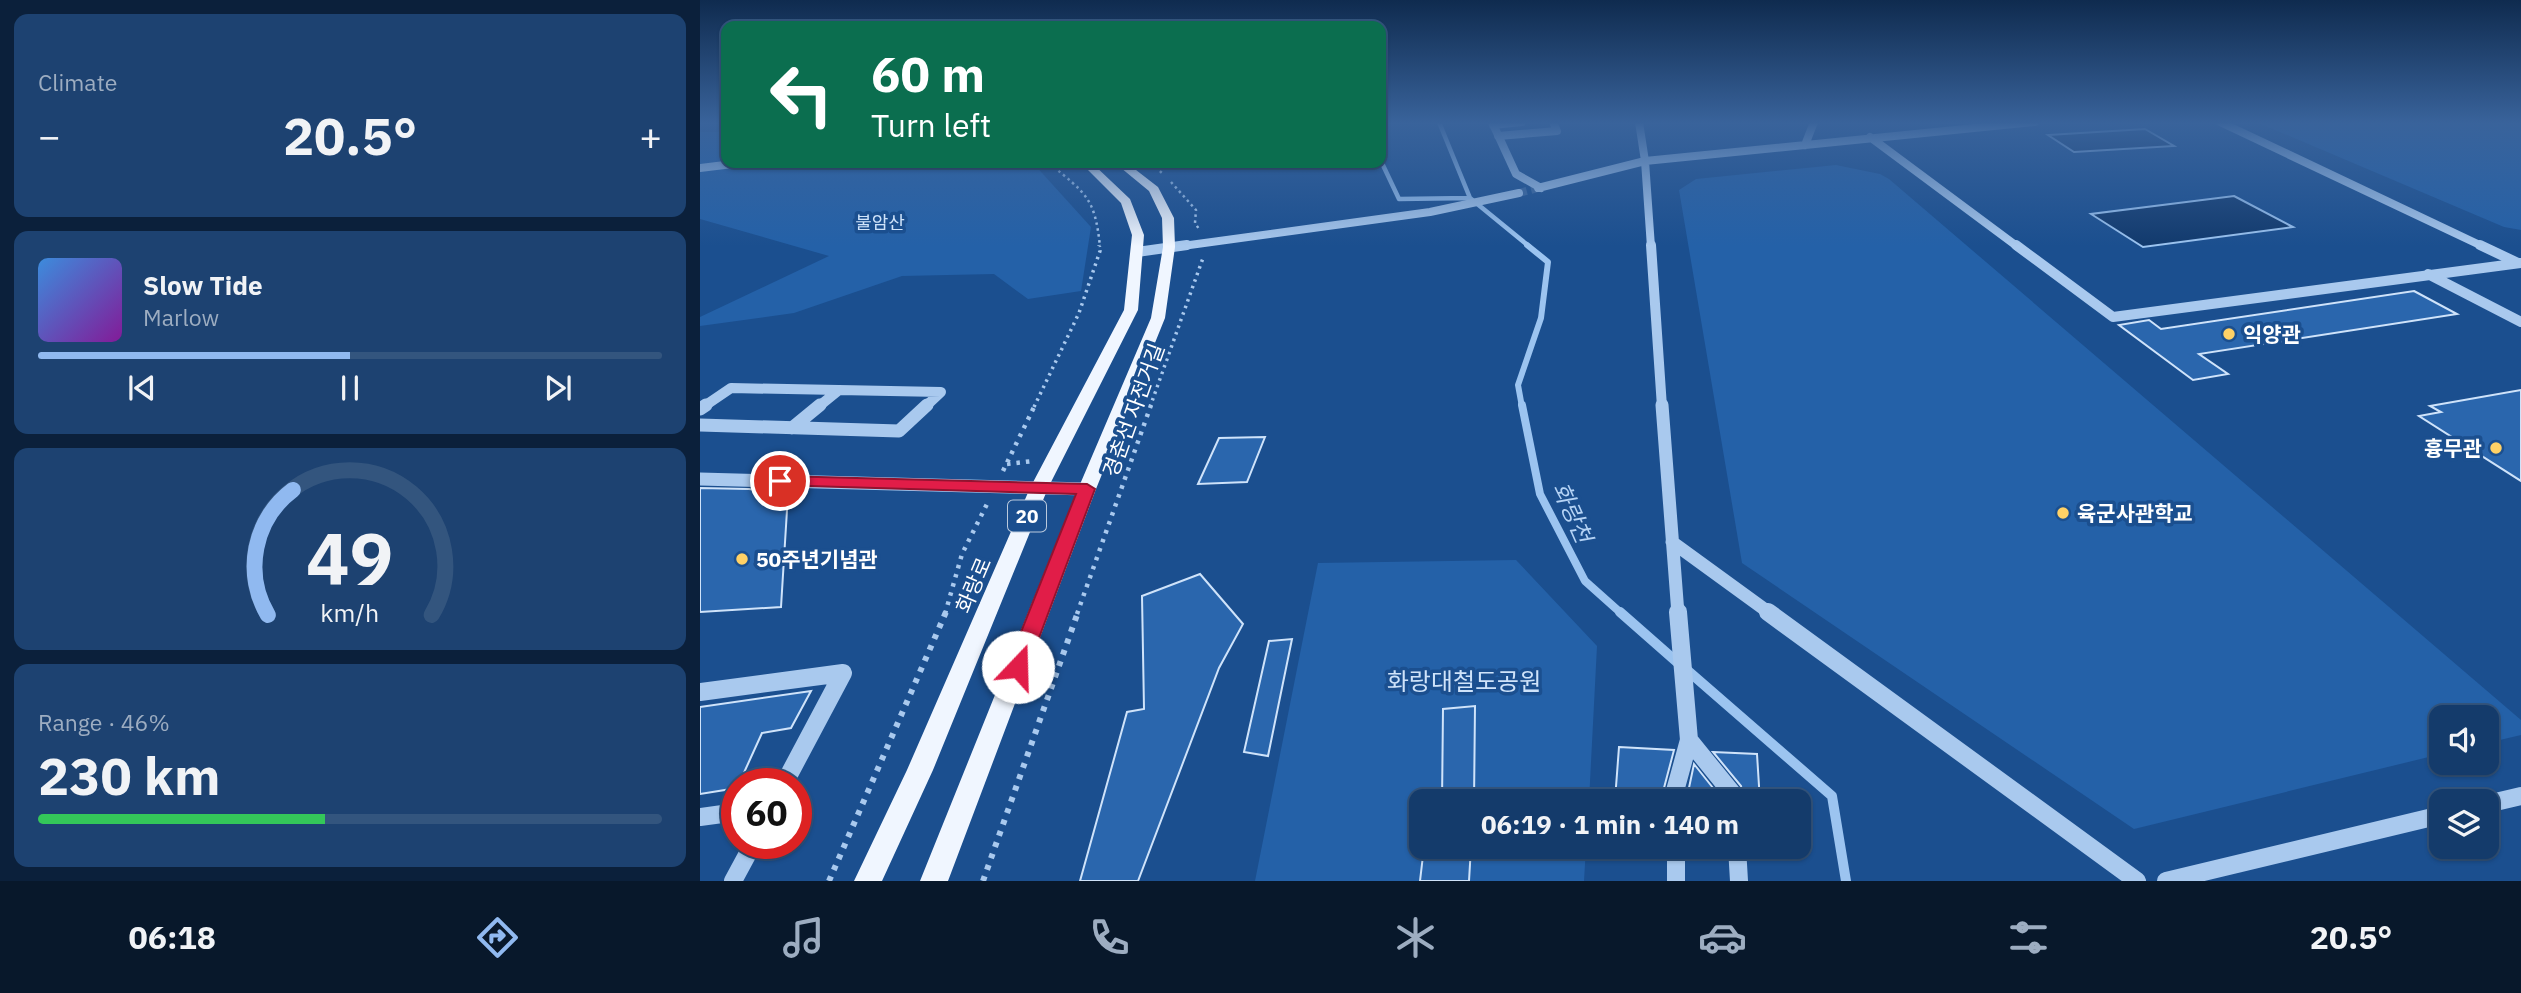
<!DOCTYPE html>
<html lang="en">
<head>
<meta charset="utf-8">
<style>
	:root { --surface:#143b6b; --page:#1d4271; --text:#f1f3f6; --muted:#9dadc1; --line:#33557e; --accent:#90b9f0 }
	body { margin:0; font-family:"IBM Plex Sans","Noto Sans KR",sans-serif; background:var(--page); color:var(--text); height:100vh; display:flex; flex-direction:column; font-size:26px; white-space:nowrap }
	* { box-sizing:border-box; margin:0 }
	p { font-size:23px; color:var(--muted) }
	.icon { flex:none; width:38px; height:38px; fill:none; stroke:currentColor; stroke-width:2; stroke-linecap:round; stroke-linejoin:round }
	.map { position:relative; flex:1; overflow:hidden }
	.sheet { display:flex; flex-direction:column; gap:14px; padding:14px; background:#0b203b; width:700px }
	.sheet>* { flex:none }
	.top-card { position:absolute; left:21px; top:21px; width:665px; height:147px; border-radius:14px; box-shadow:0 2px 5px #0004,0 0 0 2px var(--line); background:#0b6e4f; color:#fff; overflow:hidden }
	.buttons { position:absolute; left:1729px; top:705px; display:grid; gap:14px }
	.buttons a { display:grid; place-items:center; width:70px; height:70px; border-radius:14px; background:var(--surface); box-shadow:0 2px 5px #0004,0 0 0 2px var(--line); font-size:35px }
	.speed { position:absolute; left:21px; top:768px; display:flex; gap:14px; font-size:35px; font-weight:700; text-align:center }
	.speed>* { display:grid; place-content:center; width:91px; height:91px; border-radius:50%; background:var(--surface); box-shadow:0 2px 5px #0004,0 0 0 2px var(--line); line-height:1 }
	.speed .limit { border:10px solid #d22; background:#fff; color:#111 }
	.pin { position:absolute; display:grid; place-items:center; width:60px; height:60px; color:#fff; margin:-30px; border:4px solid #fff; border-radius:50%; box-shadow:0 2px 7px #0007 }
	.me { position:absolute; width:77px; margin:-38px; rotate:21deg; stroke-linejoin:round; filter:drop-shadow(0 0 5px #0008) }
	.turn { display:flex; align-items:center; gap:24px; height:147px; padding:0 35px; font-size:32px }
	.turn .icon { width:91px; height:91px; stroke-width:2.5 }
	.turn b { display:block; font-size:49px; line-height:60px }
	.big { font-size:52px; font-weight:800; line-height:1.1 }
	.sheet .card { flex:1; display:flex; flex-direction:column; justify-content:center; gap:10px; min-width:0; padding:0 24px; border-radius:14px; background:var(--page) }
	.sheet .dial { align-items:center; gap:0 }
	.dial svg { height:182px; overflow:visible; fill:none; stroke:var(--line); stroke-width:7; stroke-linecap:round; text-anchor:middle }
	.dial text { fill:var(--text); stroke:none }
	.song { display:flex; align-items:center; gap:21px }
	.cover { width:84px; height:84px; border-radius:10px; background:linear-gradient(135deg,hsl(210 70% 55%),hsl(290 70% 35%)) }
	.played { height:7px; border-radius:4px; background:linear-gradient(90deg,var(--accent) 50%,var(--line) 50%) }
	.keys { display:flex; justify-content:space-around; direction:ltr }
	.heat { display:flex; justify-content:space-between; align-items:center; font-size:38px; direction:ltr }
	.charge { height:10px; border-radius:5px; background:linear-gradient(90deg,#34c759 46%,var(--line) 0) }
	.trip { position:absolute; left:709px; top:789px; width:402px; height:70px; border-radius:14px; background:var(--surface); box-shadow:0 2px 5px #0004,0 0 0 2px var(--line); font-weight:800; line-height:70px; text-align:center }
	.tabs { display:flex; height:112px; justify-content:space-around; align-items:center; background:#08182b; color:var(--muted) }
	.tabs .icon { width:49px; height:49px }
	.tabs .on { color:var(--accent) }
	.tabs b { font-size:32px; color:var(--text) }
	main { display:flex; flex:1; min-height:0 }
	.map>svg:first-child { display:block }
</style>
</head>
<body>
<main>
<section class="sheet">
<div class="card"><p>Climate</p>
<div class="heat"><a>−</a><b class="big">20.5°</b><a>+</a></div>
</div>
<div class="card">
<div class="song"><i class="cover"></i><div><b>Slow Tide</b><p>Marlow</p></div></div>
<div class="played"></div>
<div class="keys"><svg class="icon" aria-label="previous" viewBox="0 0 24 24"><path d="M18 5L8 12l10 7zM5 5v14"/></svg><svg class="icon" aria-label="pause" viewBox="0 0 24 24"><path d="M8 5v14M16 5v14"/></svg><svg class="icon" aria-label="next" viewBox="0 0 24 24"><path d="M6 5l10 7-10 7zM19 5v14"/></svg></div>
</div>
<div class="card dial"><svg viewBox="0 0 100 80">
<path d="M14 69A42 42 0 1 1 86 69"/>
<path d="M14 69A42 42 0 0 1 25 14" stroke="#90b9f0"/>
<text x="50" y="56" font-size="32" font-weight="700">49</text>
<text x="50" y="72" font-size="11">km/h</text>
</svg></div>
<div class="card"><p>Range · 46%</p><b class="big">230 km</b><div class="charge"></div></div>
</section>
<div class="map">
<svg width="1821" height="881" viewBox="0 0 1821 881">
	<rect width="100%" height="100%" fill="#1b4f8f"/>
	<path fill="#2461a8" d="M1562,122H1821V230L1804,227L1561,124Z
		M0,132H26V163H333L391,227L381,291L328,299L294,274L202,276L94,313L0,326V317L129,256L0,219Z
		M1136,165L1180,174L1189,179L1821,720V735L1787,743V718H1741V754L1434,829L1042,563L979,190L996,179Z
		M816,560L897,646L889,801L721,802V847H886L884,881H555L618,563Z"/>
	<path fill="#123a6d" stroke="#9cc4f0" stroke-width="2" d="M1445,129L1474,146L1374,152L1348,135Z
		M1534,196L1593,227L1443,247L1391,214Z"/>
	<g fill="none" stroke-linecap="round" stroke-linejoin="round">
		<path stroke="#9cc4f0" stroke-width="4.5" d="M739,122L770,198
			M681,161L699,199L770,198L830,247"/>
		<path stroke="#9cc4f0" stroke-width="6" d="M822,407L818,385L841,318L848,262L827,245"/>
		<path stroke="#9cc4f0" stroke-width="8" d="M822,405L840,494L885,581L922,614"/>
		<path stroke="#9cc4f0" stroke-width="10" d="M920,612L978,663
			M987,670L1132,796L1146,881"/>
	</g>
	<path fill="#2a66ad" stroke="#cfe3fa" stroke-width="2" d="M1714,291L1757,314L1499,354L1528,374L1493,380L1419,325L1449,320L1461,329Z
		M1821,390V481L1719,416L1741,412L1730,406Z
		M565,437L547,482L498,484L519,438Z
		M0,488L49,489L69,492L81,499L87,510L81,607L0,612Z
		M500,574L543,624L519,668L438,881H380L427,712L444,709L442,596Z
		M592,639L568,756L544,752L569,641Z
		M111,691L91,728L62,733L37,788L0,794V707Z
		M775,706L774,802H742L743,709Z
		M919,747L974,750L964,788V802L915,800Z
		M1013,752L1057,754L1060,802H1044L1041,786Z
		M994,764L1021,798V802H986Z
		M724,847H771L769,881H720Z"/>
	<g fill="none" stroke-linecap="round" stroke-linejoin="round">
		<path stroke="#3d69a0" stroke-width="8" stroke-dasharray="8 4.5" stroke-linecap="butt" d="M819,193L838,188"/>
		<path stroke="#a9c9ee" stroke-width="2.5" stroke-dasharray="2.5 3.5" stroke-linecap="butt" d="M349,163C386,194 395,197 400,247
			M451,163L462,173
			M471,182L496,210L495,223L499,229"/>
		<path stroke="#a9c9ee" stroke-width="3.5" stroke-dasharray="2.5 4.5" stroke-linecap="butt" d="M334,407L379,313L400,251L399,245
			M450,407L503,258"/>
		<path stroke="#a9c9ee" stroke-width="4.5" stroke-dasharray="3.5 6" stroke-linecap="butt" d="M307,464L333,461
			M303,471L335,405
			M245,614L262,554L287,504
			M377,614L451,405"/>
		<path stroke="#a9c9ee" stroke-width="6" stroke-dasharray="5 7" stroke-linecap="butt" d="M129,881L246,612
			M283,881L378,612"/>
		<path stroke="#a9c9ee" stroke-width="8" d="M792,122L816,174L841,188
			M1520,122L1784,247
			M793,125L822,122
			M798,136L857,131L853,122
			M1170,137L1318,247
			M1105,145L1114,122
			M0,168L41,163
			M838,188L945,161L939,122
			M475,247L730,212L819,193
			M951,247L945,161L1335,122"/>
		<path stroke="#a9c9ee" stroke-width="10" d="M951,245L962,407
			M1316,245L1413,317L1821,263
			M1780,245L1818,263
			M437,252L487,245
			M1728,274L1821,322
			M3,407L31,388L241,392L225,407
			M118,407L139,390"/>
		<path stroke="#a9c9ee" stroke-width="13" d="M962,405L978,614
			M0,409L6,405
			M0,425L199,431L227,405
			M92,428L120,405
			M0,479L387,489
			M972,542L1071,614"/>
		<path stroke="#a9c9ee" stroke-width="18" d="M1068,612L1437,881
			M0,692L143,673L84,784
			M989,740L1032,793L1033,802
			M975,802V791L989,740L978,612
			M1787,804L1821,796
			M0,817L37,812
			M976,847V881
			M1037,847L1039,881
			M33,881L53,844
			M1466,881L1741,815"/>
		<path fill="#f0f6ff" fill-rule="evenodd" d="M381,163H392L430,199L444,235L438,310L348,488L233,770L182,881H154L207,770L330,488L424,310L432,235L421,203Z
			M415,163H427L458,187L474,218L475,247L465,318L396,489L248,881H220L378,489L451,318L463,247L462,218L449,191Z"/>
	</g>
	<linearGradient id="sky" x2="0" y2="1"><stop stop-color="#0f2b4f"/><stop offset="0.5" stop-color="#39639b"/><stop offset="1" stop-color="#39639b" stop-opacity="0"/></linearGradient>
	<rect width="1821" height="246" fill="url(#sky)"/>
	<path fill="#e11d48" stroke="#92132f" stroke-width="2" d="M80,476L387,484L395,489L328,667L325,673L318,675L310,673L307,667L376,494L75,485L72,481L75,477Z"/>
	<g fill="#ffd166" stroke="#1b4f8f" stroke-width="2.5">
		<circle cx="1529" cy="334" r="7"/>
		<circle cx="1796" cy="448" r="7"/>
		<circle cx="1363" cy="513" r="7"/>
		<circle cx="42" cy="559" r="7"/>
	</g>
	<g text-anchor="middle" dominant-baseline="central" stroke-width="7" stroke-linejoin="round" paint-order="stroke">
		<g font-size="18" fill="#cfe3fa" stroke="#1b4f8f">
			<text x="180" y="222">불암산</text>
		</g>
		<rect fill="#1b4f8f" stroke="#bbcadd" stroke-width="2" x="308" y="500.5" width="38" height="31" rx="5"/>
		<g font-size="19" font-weight="bold" fill="#fff">
			<text x="327" y="516">20</text>
		</g>
		<g font-size="21" font-weight="bold" fill="#fff" stroke="#1b4f8f" text-anchor="start">
			<text x="1543" y="334">익양관</text>
			<text x="1782" y="448" text-anchor="end">흉무관</text>
			<text x="1377" y="513">육군사관학교</text>
			<text x="56" y="559">50주년기념관</text>
		</g>
		<g font-size="21" fill="#fff" stroke="#1b4f8f">
			<text transform="translate(433 410) rotate(-70)">경춘선 자전거길</text>
			<text transform="translate(273 585) rotate(-67)">화랑로</text>
		</g>
		<g font-size="23" font-style="italic" fill="#b5d3f5" stroke="#1b4f8f">
			<text transform="translate(873 512) rotate(66)">화랑천</text>
		</g>
		<g font-size="24" fill="#cfe3fa" stroke="#1b4f8f">
			<text x="764" y="681">화랑대철도공원</text>
		</g>
	</g>
</svg>
<div class="buttons">
<a><svg class="icon" aria-label="sound" viewBox="0 0 24 24"><path d="M4 9h4l5-4v14l-5-4H4zM17 9q2 3 0 6"/></svg></a>
<a><svg class="icon" aria-label="layers" viewBox="0 0 24 24"><path d="M12 4l9 5-9 5-9-5zM3 14l9 5 9-5"/></svg></a>
</div>
<div class="speed"><div class="limit">60</div></div>
<div class="pin" style="left:80px;top:481px;background:#d93025"><svg class="icon" aria-label="arrive" viewBox="0 0 24 24"><path d="M6 21V4h12l-3 4 3 4H6"/></svg></div>
<svg class="me" style="left:318px;top:667px" viewBox="-20 -20 40 40"><circle r="19" fill="#fff"/><path d="M0-13L10 11 0 6-10 11z" fill="#e11d48"/></svg>
<div class="trip">06:19 · 1 min · 140 m</div>
<div class="top-card">
<div class="turn"><svg class="icon" aria-label="left" viewBox="0 0 24 24"><path d="M17 20v-9H6M10 6l-5 5 5 5"/></svg><div><b>60 m</b>Turn left</div></div>
</div>
</div>
</main>
<nav class="tabs">
<b>06:18</b>
<svg class="icon on" aria-label="directions" viewBox="0 0 24 24"><path d="M12 3l9 9-9 9-9-9zM9 14v-3h6M13 9l2 2-2 2"/></svg>
<svg class="icon" aria-label="music" viewBox="0 0 24 24"><path d="M9 18V5l10-2v13"/><circle cx="6" cy="18" r="3"/><circle cx="16" cy="16" r="3"/></svg>
<svg class="icon" aria-label="phone" viewBox="0 0 24 24"><path d="M5 4h4l2 5-3 2q2 4 5 5l2-3 5 2v4C11 20 4 13 5 4z"/></svg>
<svg class="icon" aria-label="climate" viewBox="0 0 24 24"><path d="M12 3v18M4 7l16 10M4 17L20 7"/></svg>
<svg class="icon" aria-label="car" viewBox="0 0 24 24"><path d="M5 17H2v-5l4-1 3-4h7l3 4 3 1v5h-3M9 17h6M6 11h13"/><circle cx="7" cy="17" r="2"/><circle cx="17" cy="17" r="2"/></svg>
<svg class="icon" aria-label="filters" viewBox="0 0 24 24"><path d="M4 7h16M4 17h16"/><circle cx="9" cy="7" r="2"/><circle cx="15" cy="17" r="2"/></svg>
<b>20.5°</b>
</nav>
</body>
</html>
